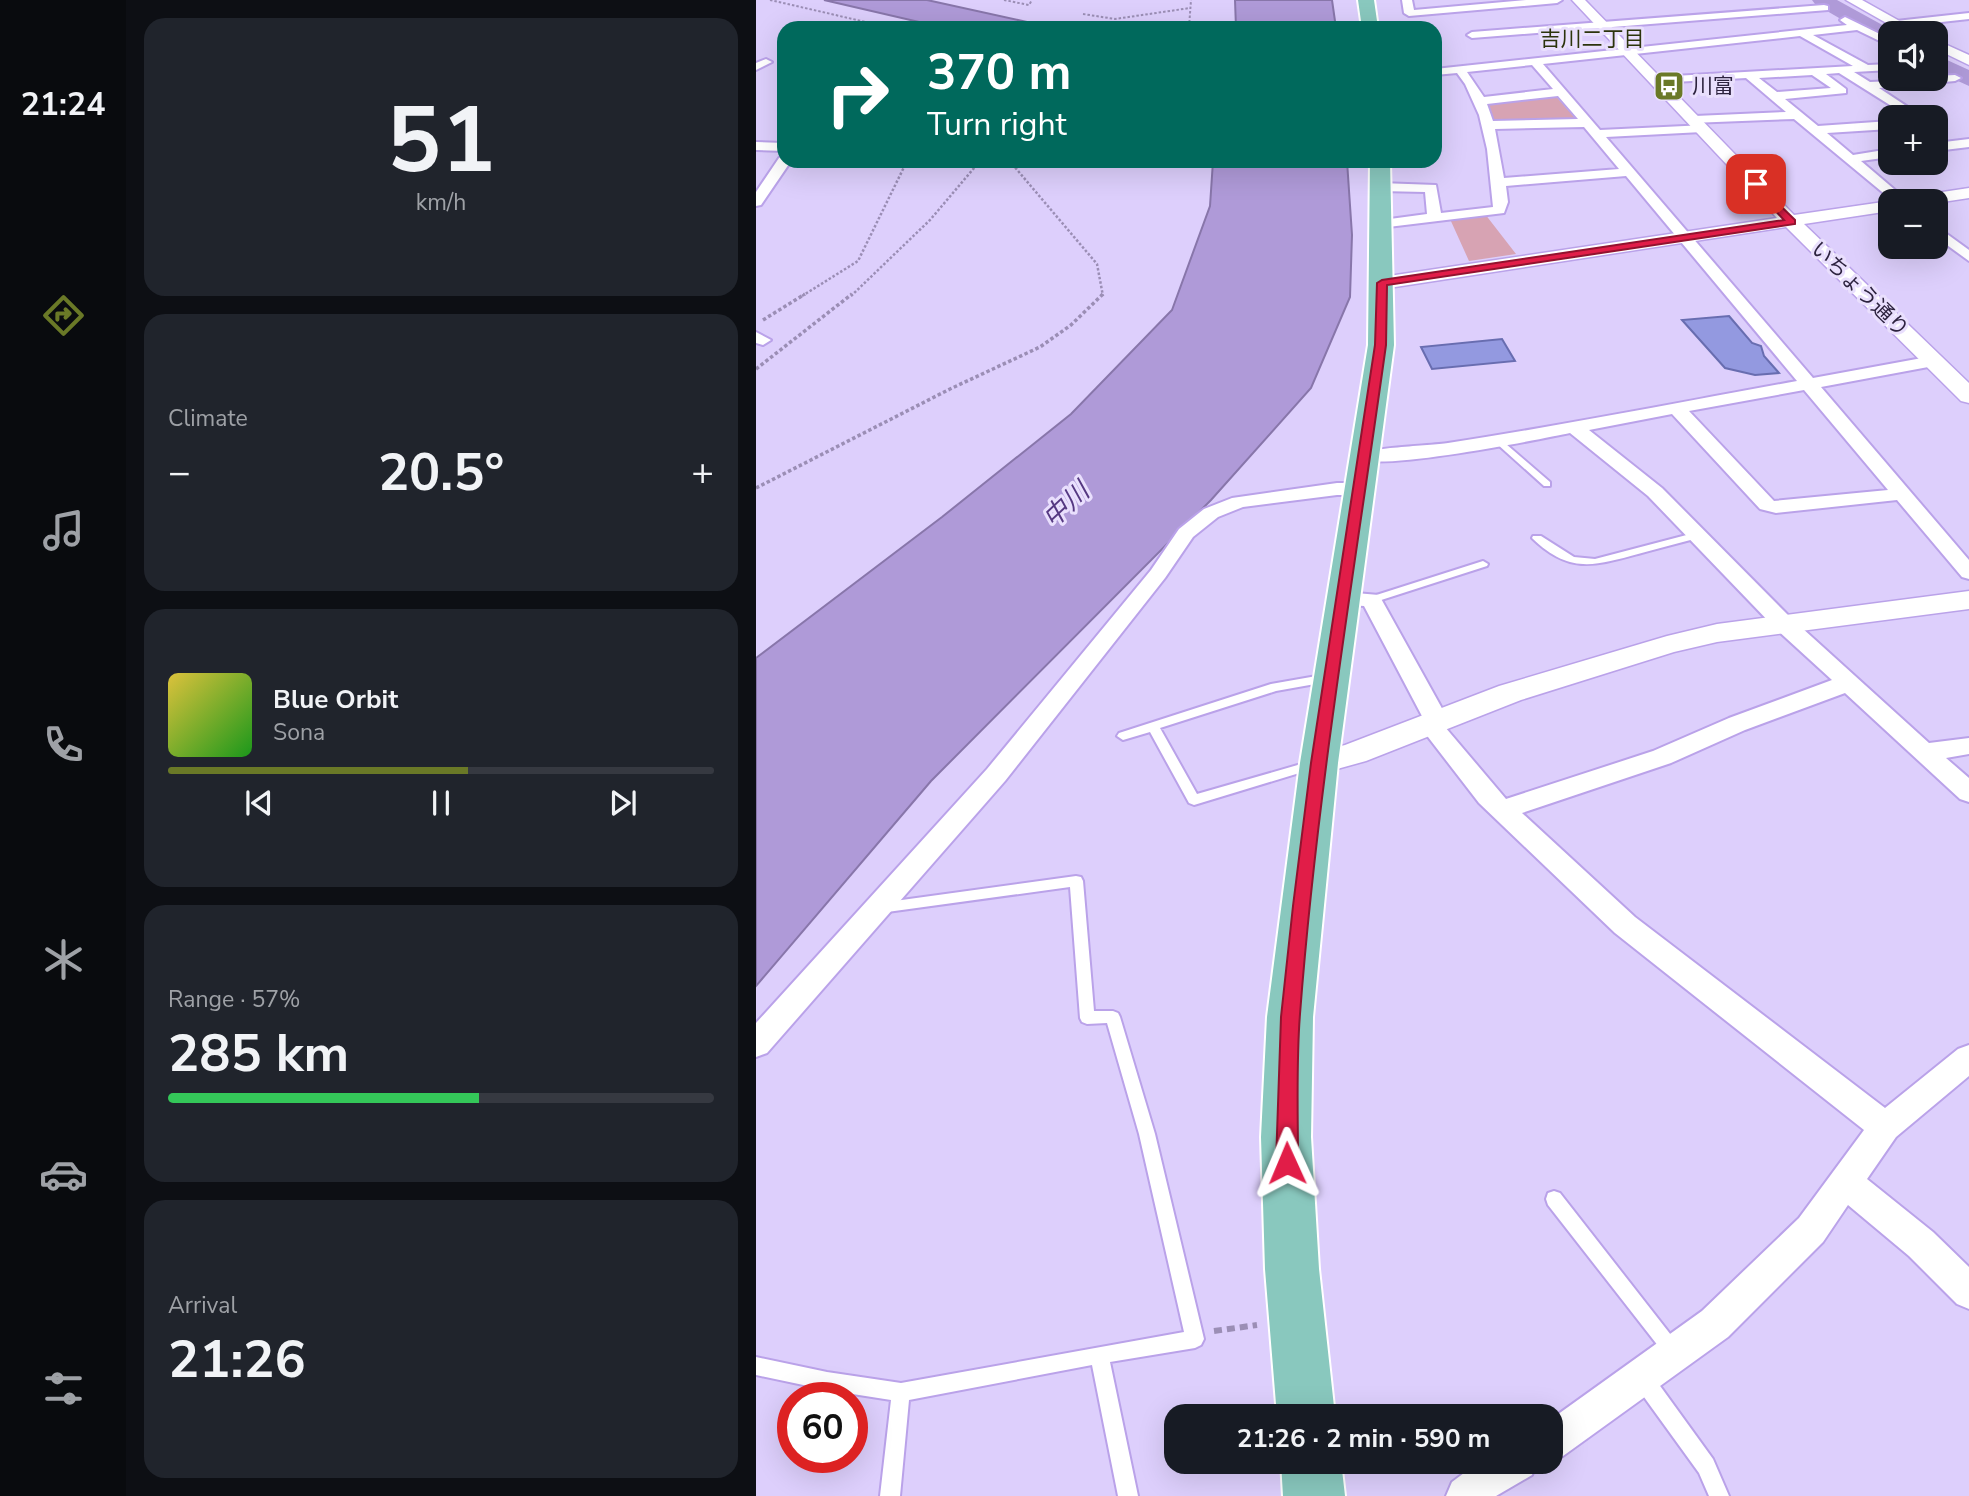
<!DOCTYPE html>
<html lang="en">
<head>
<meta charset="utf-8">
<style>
	:root { --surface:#171b24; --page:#20242c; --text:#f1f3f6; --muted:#9ea1a6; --line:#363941; --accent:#6a7927 }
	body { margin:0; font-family:"Nunito Sans","Noto Sans JP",sans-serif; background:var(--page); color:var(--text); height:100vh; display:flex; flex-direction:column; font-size:26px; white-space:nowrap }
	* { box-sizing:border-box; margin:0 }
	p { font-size:23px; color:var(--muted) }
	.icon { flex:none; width:38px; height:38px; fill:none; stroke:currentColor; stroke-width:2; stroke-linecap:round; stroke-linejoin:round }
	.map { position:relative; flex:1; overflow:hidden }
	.sheet { display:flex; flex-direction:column; gap:18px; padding:18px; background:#0d0f14; width:630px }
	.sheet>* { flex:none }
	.guide { position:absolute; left:21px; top:21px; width:665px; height:147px; border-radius:21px; box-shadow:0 7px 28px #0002; background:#00695c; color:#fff; overflow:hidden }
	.tools { position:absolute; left:1122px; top:21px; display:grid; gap:14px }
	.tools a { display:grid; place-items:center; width:70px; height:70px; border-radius:14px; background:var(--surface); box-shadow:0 7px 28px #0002; font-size:35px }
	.speed { position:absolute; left:21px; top:1382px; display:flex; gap:14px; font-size:35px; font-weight:700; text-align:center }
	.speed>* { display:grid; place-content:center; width:91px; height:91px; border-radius:50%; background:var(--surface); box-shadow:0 7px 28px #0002; line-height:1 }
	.speed .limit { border:10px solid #d22; background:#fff; color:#111 }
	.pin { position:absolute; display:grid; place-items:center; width:60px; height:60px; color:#fff; margin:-30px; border-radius:14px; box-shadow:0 4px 10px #0006 }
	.me { position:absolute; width:77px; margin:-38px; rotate:359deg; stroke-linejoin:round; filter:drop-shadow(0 0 5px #0008) }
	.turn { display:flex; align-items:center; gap:24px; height:147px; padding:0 35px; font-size:32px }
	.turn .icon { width:91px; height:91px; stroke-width:2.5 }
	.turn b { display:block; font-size:49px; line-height:60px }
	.big { font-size:52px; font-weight:700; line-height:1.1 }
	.sheet .tile { flex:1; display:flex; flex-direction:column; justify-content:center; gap:10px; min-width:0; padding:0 24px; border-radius:21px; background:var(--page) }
	.sheet .dial { align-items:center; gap:0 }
	.dial b { font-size:91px; line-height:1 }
	.song { display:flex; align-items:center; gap:21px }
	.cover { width:84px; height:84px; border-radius:10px; background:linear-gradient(135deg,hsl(50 70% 55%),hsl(120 70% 35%)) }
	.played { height:7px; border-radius:4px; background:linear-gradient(90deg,var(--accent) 55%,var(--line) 55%) }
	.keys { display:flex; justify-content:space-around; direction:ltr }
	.heat { display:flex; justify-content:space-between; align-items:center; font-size:38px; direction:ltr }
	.charge { height:10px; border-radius:5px; background:linear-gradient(90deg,#34c759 57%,var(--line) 0) }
	.trip { position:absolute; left:408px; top:1404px; width:399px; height:70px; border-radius:21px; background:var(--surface); box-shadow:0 7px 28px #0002; font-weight:700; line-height:70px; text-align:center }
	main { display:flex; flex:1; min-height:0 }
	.tabs { display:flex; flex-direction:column; width:126px; justify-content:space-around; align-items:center; background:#090b0e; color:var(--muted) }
	.tabs .icon { width:49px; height:49px }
	.tabs .current { color:var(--accent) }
	.tabs b { font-size:32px; color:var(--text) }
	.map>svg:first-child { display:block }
</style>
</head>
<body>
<main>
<nav class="tabs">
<b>21:24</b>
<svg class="icon current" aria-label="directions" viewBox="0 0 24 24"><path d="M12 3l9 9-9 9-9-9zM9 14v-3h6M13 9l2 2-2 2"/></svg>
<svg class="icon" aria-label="music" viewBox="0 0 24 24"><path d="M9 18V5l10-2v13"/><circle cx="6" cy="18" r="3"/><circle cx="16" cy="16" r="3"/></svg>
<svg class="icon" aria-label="phone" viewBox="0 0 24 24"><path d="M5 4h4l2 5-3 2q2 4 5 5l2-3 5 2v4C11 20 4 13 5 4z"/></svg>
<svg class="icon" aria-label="climate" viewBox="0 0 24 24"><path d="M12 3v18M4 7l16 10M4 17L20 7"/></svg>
<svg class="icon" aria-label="car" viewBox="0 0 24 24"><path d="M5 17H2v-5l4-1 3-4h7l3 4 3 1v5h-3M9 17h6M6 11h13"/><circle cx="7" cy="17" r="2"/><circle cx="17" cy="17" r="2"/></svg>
<svg class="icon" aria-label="filters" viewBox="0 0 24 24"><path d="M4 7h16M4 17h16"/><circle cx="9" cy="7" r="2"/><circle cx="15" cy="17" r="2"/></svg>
</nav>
<section class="sheet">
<div class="tile dial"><b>51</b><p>km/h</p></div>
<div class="tile"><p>Climate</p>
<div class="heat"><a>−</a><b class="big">20.5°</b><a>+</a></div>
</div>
<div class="tile">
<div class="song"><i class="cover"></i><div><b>Blue Orbit</b><p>Sona</p></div></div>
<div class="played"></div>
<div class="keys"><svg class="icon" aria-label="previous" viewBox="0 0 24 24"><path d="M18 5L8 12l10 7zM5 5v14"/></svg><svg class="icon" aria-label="pause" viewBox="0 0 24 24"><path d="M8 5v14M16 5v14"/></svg><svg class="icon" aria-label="next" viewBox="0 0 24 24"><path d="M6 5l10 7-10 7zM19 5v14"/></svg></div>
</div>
<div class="tile"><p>Range · 57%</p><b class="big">285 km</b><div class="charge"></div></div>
<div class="tile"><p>Arrival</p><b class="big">21:26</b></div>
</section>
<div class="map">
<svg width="1213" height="1496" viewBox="0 0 1213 1496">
	<rect width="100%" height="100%" fill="#ddcffc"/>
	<path fill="#d7a3b3" d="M799,95L820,119L737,122L729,102Z
		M729,214L760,254L713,261L694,219Z"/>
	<path fill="#af9ad8" stroke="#8876aa" stroke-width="2" d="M68,0H171L298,28H189Z
		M479,0H576L580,28H480Z
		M457,161H591L596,235L594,297L555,388L455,500L175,781L0,986V658L186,517L315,414L416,310L454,206Z"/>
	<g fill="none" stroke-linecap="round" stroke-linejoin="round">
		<path fill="#af9ad8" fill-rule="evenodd" d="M1056,0H1081L1141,33H1134V44L1126,43L1059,4Z
			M1180,55L1213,70V86L1180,71Z"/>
	</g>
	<path fill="#9399e0" stroke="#686db0" stroke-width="2" d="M973,316L996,343L1005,346L1008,356L1023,373L999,375L969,368L926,320Z
		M746,339L759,361L676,369L665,347Z"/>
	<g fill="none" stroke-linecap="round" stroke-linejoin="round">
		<g stroke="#baa2e9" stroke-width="4">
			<path id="service" d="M743,438L794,482V486H788L740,443L738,441Z
				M942,532L946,533V537C924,543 903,548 882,554C838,566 813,574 776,538L777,536H785L818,557L839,559Z
				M727,561L732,564L731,566L619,602L615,603L610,600L611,598Z
				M572,674L578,678L576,681L520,691L404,728L441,794L559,760L565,764L563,767L438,805L433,803L394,732L367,740L361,736L363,733L515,684Z
				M320,876L325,877L327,881L338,1011H357L362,1013L364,1017L399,1134L448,1339L445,1345L439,1348L354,1362L382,1496H362L336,1365L153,1400L144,1496H124L135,1400L71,1390L0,1375V1357L71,1372L145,1383L428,1332L383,1134L351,1023L331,1024L326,1022L324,1018L314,887L124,913L119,912L117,908L119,904L124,903Z
				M798,1191L804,1193L922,1344L925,1350L922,1356L916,1359L910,1356L792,1205L790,1199L792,1193Z
				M887,1370L894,1372L957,1459L973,1496H953L943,1473L880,1386L878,1379L880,1372Z"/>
		</g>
		<g stroke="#baa2e9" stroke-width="4">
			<path id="minor" d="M646,0H656L658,10L770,0H806L801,3L653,16L648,13Z
				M1068,5L1072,6V10L716,38L711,35L716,32Z
				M1213,13V19L1140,27L1135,24L1140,21Z
				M1089,17L1134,39V46L1101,30L1057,35L1112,65L1134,64V70L1098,72L1114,82L1180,79V76L1199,75L1205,78L1199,81L1123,88L1167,117H1153L1083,73L1070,74L1090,89V93L1029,99L1062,126L1134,121V129L1071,133L1097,155L1134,149V157L1105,161L1152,201H1137L1038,119L935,123L933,120L939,116L1030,112L990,78L900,83L894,80L900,77L1097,66L1044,36L787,64L844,130L950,125V131L946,132L850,137L1057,378L1177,356L1183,357L1185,361L1183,365L1065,387L1213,560V579L1206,577L1141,500L1020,513L1004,509L916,414L833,430L906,488L1035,618L1173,743L1213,738V754L1190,758L1213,778V802L1204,799L1089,693L989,730L915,763L766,813L879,917L1129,1108L1202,1049L1213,1045V1076L1140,1137L1111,1179L1177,1232L1213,1267V1309L1201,1304L1153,1256L1092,1205L1067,1242L972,1337L807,1456L794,1462V1420L946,1311L1043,1218L1108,1130L859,933L723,803L662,724L667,718L608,606L580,604L577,599L580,594L588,592L623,595L693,721L689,727L750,799L897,751L973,718L1076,680L1019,628L892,496L814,433C785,439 612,474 599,457C606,447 675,446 692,443C809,425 925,402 1041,381L870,176L750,186L752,202L748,213L624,228L619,227V221L671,214L669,192L624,191L617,187L624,183L680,185L685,213L737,207L731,149L723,115L709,84L701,73L679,75V69L1091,25L1084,20ZM776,65L797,89L728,97L711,72ZM1056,75L1075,88L1021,92L1003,78ZM802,96L822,119L737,121L731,104ZM828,127L863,169L748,178L739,129ZM1048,390L1132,490L1018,501L933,411Z
				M10,59L16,62L0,70V63Z
				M1213,139V147L1180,151V143Z
				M0,142L28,143V151L0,150Z
				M28,157V161H35L5,205L0,206V192L23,158Z
				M1180,226L1213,250V261L1180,237Z
				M0,332L15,340L7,345L0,343Z
				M581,483H603L613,489L603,495H581L487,507L462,517L437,537L409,578L249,781L11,1053L0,1057V1023L231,769L395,570L423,529L448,509L476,498Z
				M724,1461H781L776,1475L740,1496H690L696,1482Z"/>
		</g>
		<g stroke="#baa2e9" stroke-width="3">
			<path id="tertiary" d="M816,0H829L1038,215L1134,201H1137H1134V211L1048,224L1213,383V403L1205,401L1030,227L626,289L619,287L616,283L619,279L626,277L1021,218Z
				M1090,0H1106L1165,33H1148Z
				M1180,40L1213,55V65L1180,49Z
				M1213,188V198L1180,203V201H1151L1160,196Z
				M1213,591V609L961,642L918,652L765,700L610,761L563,774L552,771L547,763L552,755L589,745L743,686L911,636L961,624Z"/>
		</g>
		<g stroke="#fff" stroke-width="4">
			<path id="primary" d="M602,0H618L622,28H606Z
				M614,161H634L638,345L582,763L557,1017L555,1137L563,1269L579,1416H521L509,1269L505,1137L511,1017L544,763L612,345Z
				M525,1461H585L589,1496H527Z"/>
		</g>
		<path stroke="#9b8eb5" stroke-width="2" stroke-dasharray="2.5 2" stroke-linecap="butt" d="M14,0L136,28
			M248,0L273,5L276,0
			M327,14L359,19L434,8
			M433,27L435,0"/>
		<path stroke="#9b8eb5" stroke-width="2.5" stroke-dasharray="2.5 2" stroke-linecap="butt" d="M243,161L257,165L341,264L347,296
			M46,296L102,261L151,161
			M95,296L174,220L224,161"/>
		<path stroke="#9b8eb5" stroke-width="3.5" stroke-dasharray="3.5 2.5" stroke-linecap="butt" d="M7,320L49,294
			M0,369L96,294
			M0,488L194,389L284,347L315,325L347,294"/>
		<path stroke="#9b8eb5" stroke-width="6" stroke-dasharray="8 5" stroke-linecap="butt" d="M458,1331L501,1325"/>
		<use href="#service" fill="#fff" fill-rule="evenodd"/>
		<use href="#minor" fill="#fff" fill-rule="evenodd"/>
		<use href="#tertiary" fill="#fff" fill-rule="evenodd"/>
		<use href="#primary" fill="#89c8be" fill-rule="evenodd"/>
	</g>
	<path fill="#e11d48" stroke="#92132f" stroke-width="2" d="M1000,182L1039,220V224L631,285L630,345C599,568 561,790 544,1014C540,1064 542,1114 542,1163L538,1170L531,1173L523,1170L520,1163L525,1017L537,906L555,763L619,345L621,283L626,280L1028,220L996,186L995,184Z"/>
	<defs>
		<g id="bus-square" transform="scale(1.575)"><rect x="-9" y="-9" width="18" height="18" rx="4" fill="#6a7927" stroke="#e9dffd"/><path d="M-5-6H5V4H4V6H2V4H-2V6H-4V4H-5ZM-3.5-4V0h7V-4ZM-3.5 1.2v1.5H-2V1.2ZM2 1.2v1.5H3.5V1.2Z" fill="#fff"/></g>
	</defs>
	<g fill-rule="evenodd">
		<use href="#bus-square" x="913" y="86"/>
	</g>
	<g text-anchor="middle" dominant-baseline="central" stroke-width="6" stroke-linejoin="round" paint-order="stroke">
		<g font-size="21" fill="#2c340c" stroke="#e9dffd">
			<text x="836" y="39">吉川二丁目</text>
		</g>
		<g font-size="21" fill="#2d233f" stroke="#e9dffd" text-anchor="start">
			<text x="936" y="86">川富</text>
		</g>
		<g font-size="21" fill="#2d233f" stroke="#e9dffd">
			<text transform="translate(1104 289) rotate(44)">いちょう通り</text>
		</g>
		<g font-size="26" font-style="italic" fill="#553882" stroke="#e9dffd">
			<text transform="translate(310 505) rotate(-43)">中川</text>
		</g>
	</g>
</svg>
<div class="tools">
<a><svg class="icon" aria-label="sound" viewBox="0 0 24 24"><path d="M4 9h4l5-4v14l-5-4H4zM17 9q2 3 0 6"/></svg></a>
<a>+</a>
<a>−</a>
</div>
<div class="speed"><div class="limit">60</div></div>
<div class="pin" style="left:1000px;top:184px;background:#d93025"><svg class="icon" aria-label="arrive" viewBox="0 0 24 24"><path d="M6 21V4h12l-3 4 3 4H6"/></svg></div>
<svg class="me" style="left:531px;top:1163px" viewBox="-20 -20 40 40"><path d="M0-17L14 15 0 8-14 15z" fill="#e11d48" stroke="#fff" stroke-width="4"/></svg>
<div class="trip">21:26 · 2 min · 590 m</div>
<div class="guide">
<div class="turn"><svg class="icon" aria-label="right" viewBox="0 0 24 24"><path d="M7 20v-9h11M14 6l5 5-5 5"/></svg><div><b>370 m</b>Turn right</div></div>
</div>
</div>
</main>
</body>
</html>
